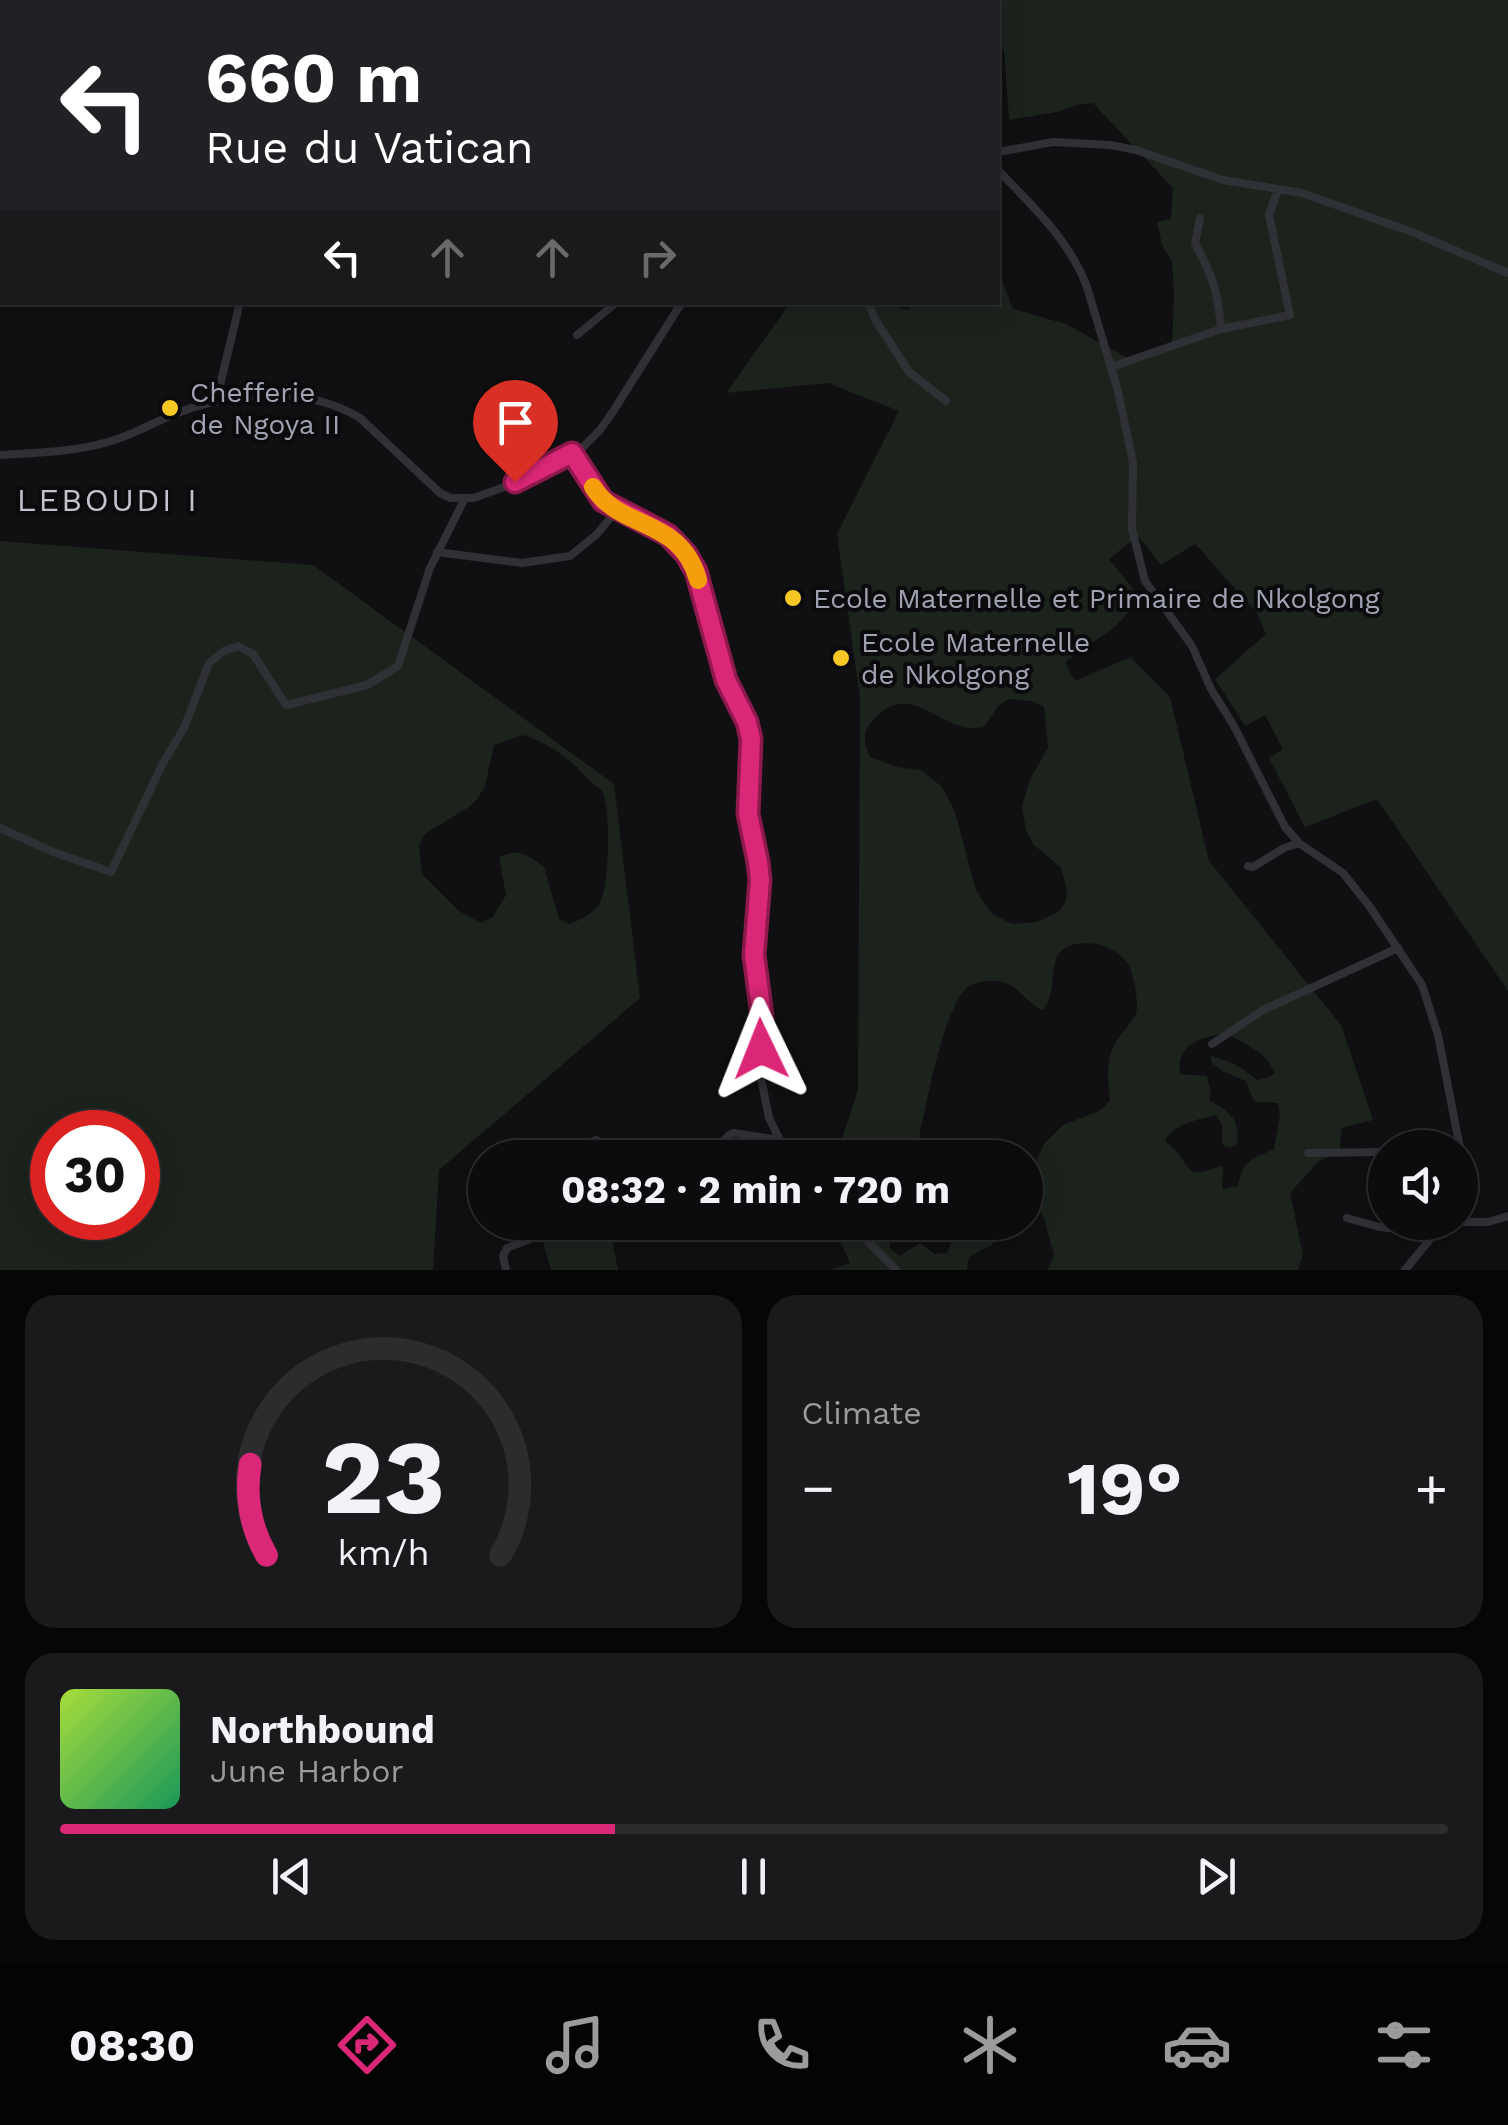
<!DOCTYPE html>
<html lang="en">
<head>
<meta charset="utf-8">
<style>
	:root { --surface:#0c0b0d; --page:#1a191b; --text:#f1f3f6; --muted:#9a9b9d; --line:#2c2b2e; --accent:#db2777 }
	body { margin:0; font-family:"Work Sans",sans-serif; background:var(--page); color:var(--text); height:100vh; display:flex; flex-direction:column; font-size:38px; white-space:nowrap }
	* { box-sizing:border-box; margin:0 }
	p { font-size:32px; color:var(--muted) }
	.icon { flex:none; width:55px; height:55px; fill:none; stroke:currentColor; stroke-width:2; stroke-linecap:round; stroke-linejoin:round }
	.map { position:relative; height:1270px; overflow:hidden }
	.drawer { display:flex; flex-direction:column; gap:25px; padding:25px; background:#070607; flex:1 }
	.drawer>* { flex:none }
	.hud { position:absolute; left:0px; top:0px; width:1000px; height:305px; box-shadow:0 5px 25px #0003,0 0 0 2px var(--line); background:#202124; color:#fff; overflow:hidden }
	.fabs { position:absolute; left:1368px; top:1130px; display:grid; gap:20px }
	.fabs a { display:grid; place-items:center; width:110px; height:110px; border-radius:50%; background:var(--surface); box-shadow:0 5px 25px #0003,0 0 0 2px var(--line); font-size:50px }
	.speed { position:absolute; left:30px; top:1110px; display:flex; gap:20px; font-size:50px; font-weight:700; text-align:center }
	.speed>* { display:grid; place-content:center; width:130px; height:130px; border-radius:50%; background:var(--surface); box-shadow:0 5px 25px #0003,0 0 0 2px var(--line); line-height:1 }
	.speed .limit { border:15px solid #d22; background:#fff; color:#111 }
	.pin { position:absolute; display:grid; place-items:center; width:85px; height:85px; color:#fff; margin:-102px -42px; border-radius:50% 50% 50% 0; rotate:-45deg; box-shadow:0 0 10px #0007 }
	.pin .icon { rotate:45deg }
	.me { position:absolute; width:110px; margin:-55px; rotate:358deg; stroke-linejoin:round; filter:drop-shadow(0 0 8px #0008) }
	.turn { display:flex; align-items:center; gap:35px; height:210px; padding:0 40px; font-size:45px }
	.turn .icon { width:130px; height:130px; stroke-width:2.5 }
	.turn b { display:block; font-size:70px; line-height:85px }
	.lanes { display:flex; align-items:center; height:95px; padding:0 40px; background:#0003; justify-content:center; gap:50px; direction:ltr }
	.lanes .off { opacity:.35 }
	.big { font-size:75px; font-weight:700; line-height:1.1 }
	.drawer .widget { flex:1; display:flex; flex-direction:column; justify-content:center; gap:15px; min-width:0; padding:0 35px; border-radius:30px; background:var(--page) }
	.drawer .dial { align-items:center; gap:0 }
	.dial svg { height:260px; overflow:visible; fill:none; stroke:var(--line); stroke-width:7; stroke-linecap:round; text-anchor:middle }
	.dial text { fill:var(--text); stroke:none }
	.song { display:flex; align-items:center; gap:30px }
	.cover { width:120px; height:120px; border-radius:15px; background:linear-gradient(135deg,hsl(80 70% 55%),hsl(150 70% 35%)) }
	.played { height:10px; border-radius:5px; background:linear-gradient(90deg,var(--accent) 40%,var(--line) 40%) }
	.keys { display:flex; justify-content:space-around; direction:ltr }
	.heat { display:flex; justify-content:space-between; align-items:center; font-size:55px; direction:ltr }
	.drawer .tiles { flex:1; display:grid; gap:25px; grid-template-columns:1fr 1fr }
	.widget:last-child { grid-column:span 2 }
	.trip { position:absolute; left:468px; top:1140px; width:575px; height:100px; border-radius:50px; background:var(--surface); box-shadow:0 5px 25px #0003,0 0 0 2px var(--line); font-weight:700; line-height:100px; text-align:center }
	.tabs { display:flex; height:160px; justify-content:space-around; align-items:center; background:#050405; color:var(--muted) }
	.tabs .icon { width:70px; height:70px }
	.tabs .on { color:var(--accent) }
	.tabs b { font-size:45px; color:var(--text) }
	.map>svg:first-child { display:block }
</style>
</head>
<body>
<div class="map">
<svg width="1508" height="1270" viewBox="0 0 1508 1270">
	<rect width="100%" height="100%" fill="#100f11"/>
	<path fill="#1c231d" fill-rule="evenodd" d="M883,0H1508V991L1377,799L1305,827L1269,758L1283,749L1265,715L1245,726L1215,679L1266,634L1257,613L1195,544L1161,565L1134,531V539L1109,559L1141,599L1116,626L1065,662L1075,681L1130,657L1170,697L1209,861L1341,1025L1373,1120L1342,1128L1339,1152L1319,1161L1290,1193L1303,1254L1298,1270H1047L1054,1255L1044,1218L1031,1195L1032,1169L1044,1144L1063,1125L1099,1111L1110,1101C1109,1089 1107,1075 1109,1063C1112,1039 1125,1033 1135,1016C1140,1007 1134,974 1128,964C1123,955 1106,945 1096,944C1085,942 1067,943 1060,952C1048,968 1058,991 1043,1010C1027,1004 1017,983 998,981C989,981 975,981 968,987C942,1007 923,1122 915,1157H836L858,1090L860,698L837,534L899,411L828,383L726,393L790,303H879L907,310L918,303L998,302V270L1013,309L1066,324L1133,361L1172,345L1174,295L1172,261L1162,245L1157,222L1171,219L1173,188L1093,103L1077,105L1057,112L1009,120L1004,50L998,44V2H887ZM1008,699L1032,701L1044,707L1048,748L1030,779L1022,806L1026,831L1033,844L1061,868L1067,890L1066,902L1058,912L1037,922L1012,924L991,913L976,890L955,812L942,787L921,770L897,767L870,757C864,743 861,732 873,720C914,676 940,737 984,727L998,706ZM1226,1033C1244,1044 1267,1052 1275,1073L1270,1077L1257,1080C1242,1067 1230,1061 1211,1056V1062L1222,1071L1246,1081L1253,1100L1259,1102L1278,1103L1280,1115L1274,1149C1251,1160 1243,1159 1238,1186L1222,1189L1223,1166C1214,1166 1209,1172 1200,1172C1187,1173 1185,1161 1177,1152C1173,1148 1169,1145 1165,1141C1175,1123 1197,1120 1216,1115L1222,1125V1144C1228,1149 1231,1148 1237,1144C1241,1119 1229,1112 1209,1100L1211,1094L1207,1076L1180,1074C1176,1043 1201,1038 1226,1033Z
		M0,541L313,565L614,784L640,998L439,1170L433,1270H0ZM523,735C552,744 572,761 592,783C596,786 601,789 603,794C611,810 609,887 600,902C595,913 580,920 569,924L559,919L544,867C526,855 521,847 499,857L506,895L493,917L481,923L459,911L422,874L419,847L425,834L469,807L478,798L485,786L494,745ZM52,1132H138V1218H52Z
		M591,1223H609L618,1270H551L542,1238Z
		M832,1223H891L890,1248L899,1256L920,1243L935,1254L947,1253C952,1242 954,1234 948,1223H972L992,1226L999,1237L990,1246L969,1257L967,1270H830L850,1263Z"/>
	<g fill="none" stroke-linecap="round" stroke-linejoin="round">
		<path stroke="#303136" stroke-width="8" d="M231,0L233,2
			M798,0L799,2
			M0,97L2,94
			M998,152L1053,142L1110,145L1136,150L1223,180L1302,193L1412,232L1508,273
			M998,170C1032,206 1069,239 1087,287L1118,391L1133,463L1132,529L1145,581L1192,646L1211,689L1234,726L1285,827L1299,843L1343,873L1370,907L1422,985L1438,1035L1460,1148
			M0,204H2
			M1200,218L1195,244C1213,276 1218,292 1221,329
			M868,302L875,319L909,372L946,401
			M577,335L617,302
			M1111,367L1221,329L1290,315L1269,215L1278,189
			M216,402L240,302
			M572,453L603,501L668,535L686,554L696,571L726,680L747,723L751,739L748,814L758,862L759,880L754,955L762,1015L760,1073L769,1118L780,1140L793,1158
			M0,455C35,453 74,452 108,442C131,436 151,424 172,415C231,391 304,385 360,418L440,493L451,498H474L515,483L583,447L600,430L614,410L682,302
			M437,552L522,563L570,556L597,534L617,510
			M0,828L53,852L111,872L163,763L184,728L209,663L224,651L238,646L253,654L286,705L367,685L398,666L430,568L464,500
			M1248,866L1253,867L1284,848L1299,843
			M1212,1044L1263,1010L1398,948
			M1460,1150L1462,1176L1460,1190
			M1308,1153L1385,1152
			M563,1155L596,1140L607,1146L616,1158
			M708,1158L729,1135L734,1133L780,1140
			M1347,1218L1379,1227L1411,1230L1435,1236
			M849,1222L896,1270
			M1454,1222H1488L1508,1216
			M506,1270L503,1256L507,1248L573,1222
			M1405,1270L1444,1222"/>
	</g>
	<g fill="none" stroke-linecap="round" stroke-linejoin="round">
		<g stroke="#8e194d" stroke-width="25">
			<path id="route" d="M515,482L572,453L603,501L668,535L686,554L696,571L726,680L747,722L751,739L748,814L758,862L760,880L754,955L762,1016L761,1049"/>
		</g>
		<use href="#route" stroke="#db2777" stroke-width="18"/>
		<path stroke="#f59e0b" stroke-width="18" d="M593,487C621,531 681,517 698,580"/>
	</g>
	<g fill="#f5c823" stroke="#0b0a0c" stroke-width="4">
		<circle cx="170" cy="408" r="10"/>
		<circle cx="793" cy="598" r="10"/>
		<circle cx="841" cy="658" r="10"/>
	</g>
	<g text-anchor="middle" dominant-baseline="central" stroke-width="8" stroke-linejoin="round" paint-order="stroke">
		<g font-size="28" fill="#a0a3b2" stroke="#0b0a0c" text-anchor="start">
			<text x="190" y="392">Chefferie<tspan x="190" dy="32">de Ngoya II</tspan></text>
			<text x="813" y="598">Ecole Maternelle et Primaire de Nkolgong</text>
			<text x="861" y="642">Ecole Maternelle<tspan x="861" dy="32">de Nkolgong</tspan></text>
		</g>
		<g font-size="32" letter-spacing="2.5" fill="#c1c3ce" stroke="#0b0a0c">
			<text x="108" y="500">LEBOUDI I</text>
		</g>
	</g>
</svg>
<div class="fabs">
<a><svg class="icon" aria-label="sound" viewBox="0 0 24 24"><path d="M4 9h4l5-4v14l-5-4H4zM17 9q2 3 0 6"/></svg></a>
</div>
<div class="speed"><div class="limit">30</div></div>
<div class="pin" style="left:515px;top:482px;background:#d93025"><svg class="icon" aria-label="arrive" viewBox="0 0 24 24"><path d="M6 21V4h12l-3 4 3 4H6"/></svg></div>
<svg class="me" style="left:761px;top:1049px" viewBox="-20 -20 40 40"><path d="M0-17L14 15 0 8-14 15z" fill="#db2777" stroke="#fff" stroke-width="4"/></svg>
<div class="trip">08:32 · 2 min · 720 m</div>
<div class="hud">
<div class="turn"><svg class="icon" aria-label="left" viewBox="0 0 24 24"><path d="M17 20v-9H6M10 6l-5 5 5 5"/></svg><div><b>660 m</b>Rue du Vatican</div></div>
<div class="lanes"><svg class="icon" aria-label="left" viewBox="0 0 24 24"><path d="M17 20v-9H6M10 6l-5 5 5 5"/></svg><svg class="icon off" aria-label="ahead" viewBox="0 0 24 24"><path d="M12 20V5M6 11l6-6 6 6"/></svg><svg class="icon off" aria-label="ahead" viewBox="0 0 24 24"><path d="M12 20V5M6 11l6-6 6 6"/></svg><svg class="icon off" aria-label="right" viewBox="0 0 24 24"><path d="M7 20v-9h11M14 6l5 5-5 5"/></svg></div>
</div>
</div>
<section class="drawer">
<div class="tiles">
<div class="widget dial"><svg viewBox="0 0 100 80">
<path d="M14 69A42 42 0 1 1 86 69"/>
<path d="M14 69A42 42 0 0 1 9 41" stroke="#db2777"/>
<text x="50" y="56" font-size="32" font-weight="700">23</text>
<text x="50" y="72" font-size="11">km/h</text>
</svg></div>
<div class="widget"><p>Climate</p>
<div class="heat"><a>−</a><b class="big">19°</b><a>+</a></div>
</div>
<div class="widget">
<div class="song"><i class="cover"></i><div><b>Northbound</b><p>June Harbor</p></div></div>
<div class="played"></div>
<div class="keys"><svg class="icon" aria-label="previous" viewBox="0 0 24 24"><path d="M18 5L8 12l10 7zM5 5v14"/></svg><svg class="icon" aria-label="pause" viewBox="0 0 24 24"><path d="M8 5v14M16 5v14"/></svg><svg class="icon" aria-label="next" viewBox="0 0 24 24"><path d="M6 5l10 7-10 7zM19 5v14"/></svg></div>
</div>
</div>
</section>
<nav class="tabs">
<b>08:30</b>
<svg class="icon on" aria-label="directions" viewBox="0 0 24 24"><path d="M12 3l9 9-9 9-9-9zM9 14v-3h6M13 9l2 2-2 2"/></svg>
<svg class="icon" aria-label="music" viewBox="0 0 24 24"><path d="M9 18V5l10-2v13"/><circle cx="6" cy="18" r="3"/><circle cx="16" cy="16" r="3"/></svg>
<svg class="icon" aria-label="phone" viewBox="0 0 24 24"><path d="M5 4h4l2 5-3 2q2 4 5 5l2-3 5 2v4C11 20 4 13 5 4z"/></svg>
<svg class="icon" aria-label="climate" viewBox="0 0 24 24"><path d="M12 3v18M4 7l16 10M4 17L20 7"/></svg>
<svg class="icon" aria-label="car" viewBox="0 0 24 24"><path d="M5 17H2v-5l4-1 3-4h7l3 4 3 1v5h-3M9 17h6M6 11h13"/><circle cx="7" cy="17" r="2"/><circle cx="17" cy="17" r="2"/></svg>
<svg class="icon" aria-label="filters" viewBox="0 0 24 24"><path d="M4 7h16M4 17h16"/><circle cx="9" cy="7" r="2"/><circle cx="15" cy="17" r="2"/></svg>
</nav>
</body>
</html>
